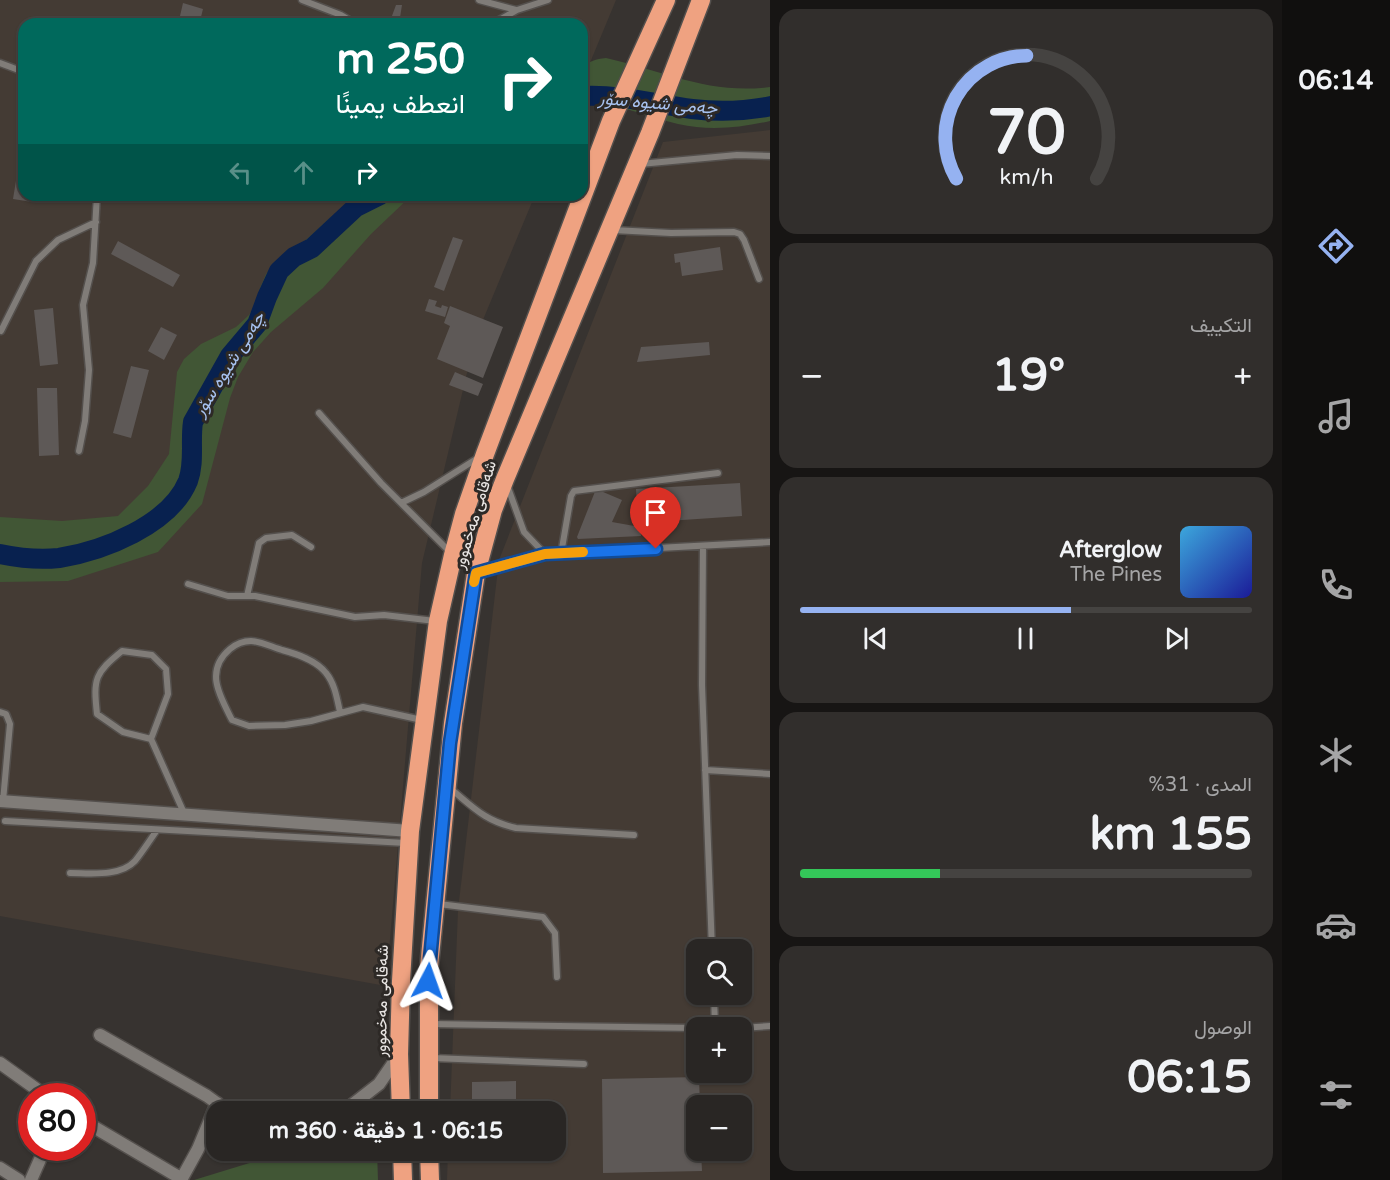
<!DOCTYPE html>
<html lang="ar">
<head>
<meta charset="utf-8">
<style>
	:root { --surface:#292624; --page:#312e2c; --text:#f1f3f6; --muted:#a5a5a6; --line:#454341; --accent:#95b2f1 }
	body { margin:0; font-family:"Varela Round",Vazirmatn,sans-serif; background:var(--page); color:var(--text); direction:rtl; height:100vh; display:flex; flex-direction:column; font-size:22px; white-space:nowrap }
	* { box-sizing:border-box; margin:0 }
	p { font-size:20px; color:var(--muted) }
	.icon { flex:none; width:33px; height:33px; fill:none; stroke:currentColor; stroke-width:2; stroke-linecap:round; stroke-linejoin:round }
	.map { position:relative; flex:1; overflow:hidden; direction:ltr }
	.panel { display:flex; flex-direction:column; gap:9px; padding:9px; background:#171514; width:512px }
	.panel>* { flex:none }
	.hud { position:absolute; left:18px; top:18px; width:570px; height:183px; border-radius:18px; box-shadow:0 2px 4px #0004,0 0 0 2px var(--line); direction:rtl; background:#00695c; color:#fff; overflow:hidden }
	.fabs { position:absolute; left:686px; top:939px; display:grid; gap:12px }
	.fabs a { display:grid; place-items:center; width:66px; height:66px; border-radius:12px; background:var(--surface); box-shadow:0 2px 4px #0004,0 0 0 2px var(--line); font-size:30px }
	.speed { position:absolute; left:18px; top:1083px; display:flex; gap:12px; font-size:30px; font-weight:700; text-align:center }
	.speed>* { display:grid; place-content:center; width:78px; height:78px; border-radius:50%; background:var(--surface); box-shadow:0 2px 4px #0004,0 0 0 2px var(--line); line-height:1 }
	.speed .limit { border:9px solid #d22; background:#fff; color:#111 }
	.pin { position:absolute; display:grid; place-items:center; width:51px; height:51px; color:#fff; margin:-62px -26px; border-radius:50% 50% 50% 0; rotate:-45deg; box-shadow:0 0 6px #0007 }
	.pin .icon { rotate:45deg }
	.me { position:absolute; width:66px; margin:-33px; rotate:4deg; stroke-linejoin:round; filter:drop-shadow(0 0 4px #0008) }
	.turn { display:flex; align-items:center; gap:21px; height:126px; padding:0 24px; font-size:27px }
	.turn .icon { width:78px; height:78px; stroke-width:2.5 }
	.turn b { display:block; font-size:42px; line-height:51px }
	.lanes { display:flex; align-items:center; height:57px; padding:0 24px; background:#0003; justify-content:center; gap:30px; direction:ltr }
	.lanes .off { opacity:.35 }
	.big { font-size:45px; font-weight:800; line-height:1.1 }
	.panel .tile { flex:1; display:flex; flex-direction:column; justify-content:center; gap:9px; min-width:0; padding:0 21px; border-radius:18px; background:var(--page) }
	.panel .dial { align-items:center; gap:0 }
	.dial svg { height:156px; overflow:visible; fill:none; stroke:var(--line); stroke-width:7; stroke-linecap:round; text-anchor:middle }
	.dial text { fill:var(--text); stroke:none }
	.song { display:flex; align-items:center; gap:18px }
	.cover { width:72px; height:72px; border-radius:9px; background:linear-gradient(135deg,hsl(200 70% 55%),hsl(240 70% 35%)) }
	.played { height:6px; border-radius:3px; background:linear-gradient(90deg,var(--accent) 60%,var(--line) 60%) }
	.keys { display:flex; justify-content:space-around; direction:ltr }
	.heat { display:flex; justify-content:space-between; align-items:center; font-size:33px; direction:ltr }
	.charge { height:9px; border-radius:4px; background:linear-gradient(90deg,#34c759 31%,var(--line) 0) }
	.trip { position:absolute; left:206px; top:1101px; width:360px; height:60px; border-radius:18px; background:var(--surface); box-shadow:0 2px 4px #0004,0 0 0 2px var(--line); font-weight:800; line-height:60px; text-align:center; direction:rtl }
	main { display:flex; flex:1; min-height:0 }
	.tabs { display:flex; flex-direction:column; width:108px; justify-content:space-around; align-items:center; background:#100f0e; color:var(--muted) }
	.tabs .icon { width:42px; height:42px }
	.tabs .selected { color:var(--accent) }
	.tabs b { font-size:27px; color:var(--text) }
	.map>svg:first-child { display:block }
</style>
</head>
<body>
<main>
<nav class="tabs">
<b>06:14</b>
<svg class="icon selected" aria-label="directions" viewBox="0 0 24 24"><path d="M12 3l9 9-9 9-9-9zM9 14v-3h6M13 9l2 2-2 2"/></svg>
<svg class="icon" aria-label="music" viewBox="0 0 24 24"><path d="M9 18V5l10-2v13"/><circle cx="6" cy="18" r="3"/><circle cx="16" cy="16" r="3"/></svg>
<svg class="icon" aria-label="phone" viewBox="0 0 24 24"><path d="M5 4h4l2 5-3 2q2 4 5 5l2-3 5 2v4C11 20 4 13 5 4z"/></svg>
<svg class="icon" aria-label="climate" viewBox="0 0 24 24"><path d="M12 3v18M4 7l16 10M4 17L20 7"/></svg>
<svg class="icon" aria-label="car" viewBox="0 0 24 24"><path d="M5 17H2v-5l4-1 3-4h7l3 4 3 1v5h-3M9 17h6M6 11h13"/><circle cx="7" cy="17" r="2"/><circle cx="17" cy="17" r="2"/></svg>
<svg class="icon" aria-label="filters" viewBox="0 0 24 24"><path d="M4 7h16M4 17h16"/><circle cx="9" cy="7" r="2"/><circle cx="15" cy="17" r="2"/></svg>
</nav>
<section class="panel">
<div class="tile dial"><svg viewBox="0 0 100 80">
<path d="M14 69A42 42 0 1 1 86 69"/>
<path d="M14 69A42 42 0 0 1 50 6" stroke="#95b2f1"/>
<text x="50" y="56" font-size="32" font-weight="700">70</text>
<text x="50" y="72" font-size="11">km/h</text>
</svg></div>
<div class="tile"><p>التكييف</p>
<div class="heat"><a>−</a><b class="big">19°</b><a>+</a></div>
</div>
<div class="tile">
<div class="song"><i class="cover"></i><div><b>Afterglow</b><p>The Pines</p></div></div>
<div class="played"></div>
<div class="keys"><svg class="icon" aria-label="previous" viewBox="0 0 24 24"><path d="M18 5L8 12l10 7zM5 5v14"/></svg><svg class="icon" aria-label="pause" viewBox="0 0 24 24"><path d="M8 5v14M16 5v14"/></svg><svg class="icon" aria-label="next" viewBox="0 0 24 24"><path d="M6 5l10 7-10 7zM19 5v14"/></svg></div>
</div>
<div class="tile"><p>المدى · 31%</p><b class="big">155 km</b><div class="charge"></div></div>
<div class="tile"><p>الوصول</p><b class="big">06:15</b></div>
</section>
<div class="map">
<svg width="771" height="1180" viewBox="0 0 771 1180">
	<rect width="100%" height="100%" fill="#373330"/>
	<path fill="#443b34" fill-rule="evenodd" d="M0,0H616L582,82V24H24V195H535L475,339L422,563L386,986L0,916Z
		M770,130V1180H447L448,1151L555,1150V1112L450,1111L458,910L499,560L663,142ZM696,950H741V994H696ZM696,1028H741V1072H696ZM696,1106H741V1150H696Z"/>
	<path fill="#415635" d="M606,58C663,71 710,95 770,87V121C739,128 709,131 678,124C646,116 615,102 582,103C582,78 574,61 606,58Z
		M365,195H412L371,234L323,288L271,332L253,352L238,377L230,398L202,504L158,552L68,581L0,582V517L62,521L118,516L148,486L169,454L177,372L184,359L201,344L236,327L249,315L256,304L260,288L266,274L280,257L297,248L331,217Z
		M292,1150L377,1151L378,1180H194Z"/>
	<g fill="none" stroke-linecap="round" stroke-linejoin="round">
		<path stroke="#08214f" stroke-width="20" d="M582,96C620,94 655,104 692,109C717,112 746,111 771,106
			M0,554C19,558 40,560 59,558C103,551 170,525 188,481C195,462 190,441 193,422L230,356L257,324L267,297L279,271L294,257L312,248L356,207L380,195"/>
	</g>
	<path fill="#5e5957" d="M183,3L203,9L200,21L180,16Z
		M396,5H402L399,24H389Z
		M23,138L24,195H33L32,202L13,199Z
		M453,237L463,240L444,291L434,287Z
		M118,241L180,275L173,287L111,254Z
		M720,247L723,270L682,276L680,262L675,263L674,254Z
		M429,299L437,301L435,306L441,308L442,305L448,307L445,317L425,311Z
		M450,306L503,327L483,378L437,359L450,326L444,323Z
		M53,308L58,364L40,366L34,310Z
		M161,327L177,335L164,360L148,351Z
		M709,342L710,355L637,362L641,347Z
		M131,366L149,370L131,438L113,433Z
		M455,372L483,384L478,396L449,385Z
		M37,388H57L59,455L39,456Z
		M740,483L742,516L638,523L636,489Z
		M596,489L622,500L612,522L640,527L641,536L578,539L577,537Z
		M699,1077L700,1106H696V1150H701L702,1171L603,1173L602,1079Z
		M516,1081V1112H472V1082Z
		M473,1150H517V1154L473,1155Z"/>
	<g fill="none" stroke-linecap="round" stroke-linejoin="round">
		<g stroke="#54504d" stroke-width="9">
			<path id="lane" d="M302,0L341,15L356,24
				M479,0L516,10
				M492,24L517,10L548,0
				M0,63L24,72
				M640,164L737,155L771,156
				M613,230L671,233L734,232L740,234L744,240L759,279
				M1,331L36,261L58,240L96,222
				M319,413L381,483L450,552
				M79,451L85,421L89,370L83,305L93,263L97,195
				M507,485L524,532L545,554
				M401,503L424,492L478,458
				M703,546L702,685L712,950
				M561,554L571,496L574,491L718,473
				M480,572L545,554L771,542
				M188,584L228,596H255L355,617L384,615L435,621
				M247,596L259,543L266,538L292,535L311,547
				M0,712L6,714L10,724L3,801
				M340,712C337,699 335,684 326,673C316,660 297,654 282,650C272,647 260,641 251,641C242,641 236,644 230,649C204,671 220,696 232,720L249,726L285,725L311,721L363,707L422,720
				M151,739L168,694L166,669L152,655L122,651C95,673 93,678 97,714L123,732L151,739L184,813
				M705,770L771,774
				M451,789C474,808 485,821 516,828L634,835
				M5,821L406,843
				M70,873C90,873 120,877 135,861C143,851 150,840 157,830
				M439,904L543,917L555,933L557,977
				M714,994L715,1028
				M430,1024L696,1028
				M741,1028L771,1026
				M432,1058L584,1064"/>
		</g>
		<g stroke="#54504d" stroke-width="15">
			<path id="street" d="M0,801L410,831
				M100,1035L207,1096L229,1112
				M0,1063L46,1096
				M343,1112L379,1084L399,1055
				M82,1120L182,1179
				M0,1168L19,1180
				M31,1180L45,1148
				M181,1180L198,1149L217,1103"/>
		</g>
		<g stroke="#54504d" stroke-width="21">
			<path id="highway" d="M401,1112L399,1054L401,981L410,831L438,621L453,555L464,514L485,454L611,121L666,0
				M429,1112V967L453,723L476,573L493,510L505,479L650,133L701,0
				M402,1150L403,1180
				M429,1150L430,1180"/>
		</g>
		<use href="#lane" stroke="#807c78" stroke-width="6"/>
		<use href="#street" stroke="#807c78" stroke-width="12"/>
		<use href="#highway" stroke="#efa281" stroke-width="18"/>
	</g>
	<g fill="none" stroke-linecap="round" stroke-linejoin="round">
		<g stroke="#114b97" stroke-width="15">
			<path id="route" d="M428,981L450,743L476,573L545,554L656,549"/>
		</g>
		<use href="#route" stroke="#1a73e8" stroke-width="10"/>
		<path stroke="#f59e0b" stroke-width="10" d="M474,582L476,573L545,554L583,552"/>
	</g>
	<g text-anchor="middle" dominant-baseline="central" stroke-width="6" stroke-linejoin="round" paint-order="stroke">
		<g font-size="16" fill="#eae7e5" stroke="#2d2926">
			<text transform="translate(475 515) rotate(-73)">شەقامی مەخموور</text>
			<text transform="translate(382 1001) rotate(-89)">شەقامی مەخموور</text>
		</g>
		<g font-size="18" font-style="italic" fill="#a7c2f0" stroke="#2d2926">
			<text transform="translate(658 103) rotate(5)">چەمی شیوە سۆر</text>
			<text transform="translate(229 364) rotate(-58)">چەمی شیوە سۆر</text>
		</g>
	</g>
</svg>
<div class="fabs">
<a><svg class="icon" aria-label="search" viewBox="0 0 24 24"><circle cx="10" cy="10" r="6"/><path d="M15 15l6 6"/></svg></a>
<a>+</a>
<a>−</a>
</div>
<div class="speed"><div class="limit">80</div></div>
<div class="pin" style="left:656px;top:549px;background:#d93025"><svg class="icon" aria-label="arrive" viewBox="0 0 24 24"><path d="M6 21V4h12l-3 4 3 4H6"/></svg></div>
<svg class="me" style="left:428px;top:981px" viewBox="-20 -20 40 40"><path d="M0-17L14 15 0 8-14 15z" fill="#1a73e8" stroke="#fff" stroke-width="4"/></svg>
<div class="trip">06:15 · 1 دقيقة · 360 m</div>
<div class="hud">
<div class="turn"><svg class="icon" aria-label="right" viewBox="0 0 24 24"><path d="M7 20v-9h11M14 6l5 5-5 5"/></svg><div><b>250 m</b>انعطف يمينًا</div></div>
<div class="lanes"><svg class="icon off" aria-label="left" viewBox="0 0 24 24"><path d="M17 20v-9H6M10 6l-5 5 5 5"/></svg><svg class="icon off" aria-label="ahead" viewBox="0 0 24 24"><path d="M12 20V5M6 11l6-6 6 6"/></svg><svg class="icon" aria-label="right" viewBox="0 0 24 24"><path d="M7 20v-9h11M14 6l5 5-5 5"/></svg></div>
</div>
</div>
</main>
</body>
</html>
